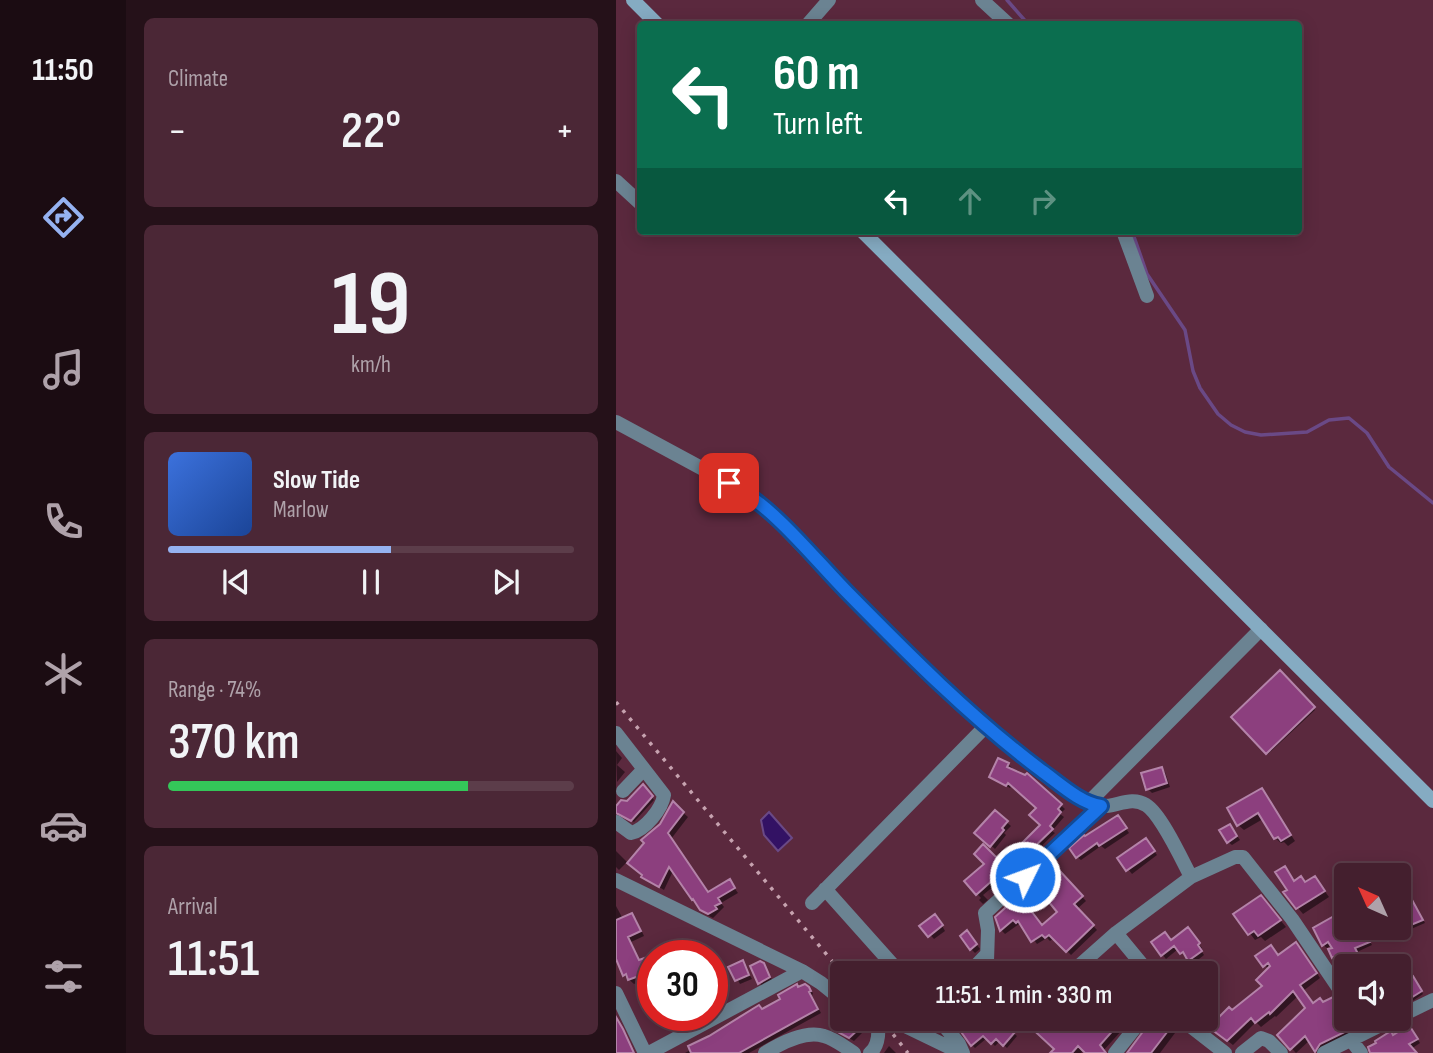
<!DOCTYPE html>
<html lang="en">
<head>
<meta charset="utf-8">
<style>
	:root { --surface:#441f2e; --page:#4b2736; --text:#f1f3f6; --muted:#afa2aa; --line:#5c3d4a; --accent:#95b2f1 }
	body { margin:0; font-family:"Sofia Sans Condensed",sans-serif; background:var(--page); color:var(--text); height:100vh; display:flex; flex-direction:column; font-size:26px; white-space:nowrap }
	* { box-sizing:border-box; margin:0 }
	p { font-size:23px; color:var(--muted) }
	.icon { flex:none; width:38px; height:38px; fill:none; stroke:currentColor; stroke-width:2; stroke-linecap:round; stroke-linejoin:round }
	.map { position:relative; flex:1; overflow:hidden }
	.details { display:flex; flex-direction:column; gap:18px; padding:18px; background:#251119; width:490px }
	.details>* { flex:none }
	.top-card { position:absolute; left:21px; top:21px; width:665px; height:214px; border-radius:7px; box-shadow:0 4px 18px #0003,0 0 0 2px var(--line); background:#0b6e4f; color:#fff; overflow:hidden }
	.needle { width:46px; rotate:315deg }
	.tools { position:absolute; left:718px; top:863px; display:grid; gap:14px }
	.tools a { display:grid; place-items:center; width:77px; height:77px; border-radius:7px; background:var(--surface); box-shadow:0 4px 18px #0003,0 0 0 2px var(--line); font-size:35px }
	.speed { position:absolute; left:21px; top:940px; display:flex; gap:14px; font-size:35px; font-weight:700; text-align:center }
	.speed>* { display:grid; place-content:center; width:91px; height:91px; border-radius:50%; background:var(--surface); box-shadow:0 4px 18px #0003,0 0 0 2px var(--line); line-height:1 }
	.speed .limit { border:10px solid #d22; background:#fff; color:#111 }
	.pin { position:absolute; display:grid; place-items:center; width:60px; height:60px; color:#fff; margin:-30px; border-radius:14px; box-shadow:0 4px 10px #0006 }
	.me { position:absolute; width:77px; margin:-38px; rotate:48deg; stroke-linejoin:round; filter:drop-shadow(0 0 5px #0008) }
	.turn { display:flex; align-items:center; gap:24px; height:147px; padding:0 21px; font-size:32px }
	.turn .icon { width:91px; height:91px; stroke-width:2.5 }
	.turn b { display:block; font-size:49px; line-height:60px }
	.lanes { display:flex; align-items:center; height:66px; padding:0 21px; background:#0003; justify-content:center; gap:35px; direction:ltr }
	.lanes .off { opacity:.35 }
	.big { font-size:52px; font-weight:600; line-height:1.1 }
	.details .card { flex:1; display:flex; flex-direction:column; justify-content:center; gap:10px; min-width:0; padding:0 24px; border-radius:10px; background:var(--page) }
	.details .dial { align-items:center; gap:0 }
	.dial b { font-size:91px; line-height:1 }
	.song { display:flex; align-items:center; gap:21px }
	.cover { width:84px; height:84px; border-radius:10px; background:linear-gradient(135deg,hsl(220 70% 55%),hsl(220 70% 35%)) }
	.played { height:7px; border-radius:4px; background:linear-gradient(90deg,var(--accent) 55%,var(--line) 55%) }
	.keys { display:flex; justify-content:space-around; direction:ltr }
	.heat { display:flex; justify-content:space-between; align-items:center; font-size:38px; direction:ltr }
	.charge { height:10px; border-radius:5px; background:linear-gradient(90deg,#34c759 74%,var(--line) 0) }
	.trip { position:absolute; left:214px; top:961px; width:388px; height:70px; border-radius:7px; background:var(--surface); box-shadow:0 4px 18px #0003,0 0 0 2px var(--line); font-weight:600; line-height:70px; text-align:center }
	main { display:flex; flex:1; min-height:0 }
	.menu { display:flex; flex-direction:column; width:126px; justify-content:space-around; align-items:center; background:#1b0c12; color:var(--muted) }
	.menu .icon { width:49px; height:49px }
	.menu .on { color:var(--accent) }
	.menu b { font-size:32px; color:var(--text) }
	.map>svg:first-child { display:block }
</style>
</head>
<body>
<main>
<nav class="menu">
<b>11:50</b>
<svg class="icon on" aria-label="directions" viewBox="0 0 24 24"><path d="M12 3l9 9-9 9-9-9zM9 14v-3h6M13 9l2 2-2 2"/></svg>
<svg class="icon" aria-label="music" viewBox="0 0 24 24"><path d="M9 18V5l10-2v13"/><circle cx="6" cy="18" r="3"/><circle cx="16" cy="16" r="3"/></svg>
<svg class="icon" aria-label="phone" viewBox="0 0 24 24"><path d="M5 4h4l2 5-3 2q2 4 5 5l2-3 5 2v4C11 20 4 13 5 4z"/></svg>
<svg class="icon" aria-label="climate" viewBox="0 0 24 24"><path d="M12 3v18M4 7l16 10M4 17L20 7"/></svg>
<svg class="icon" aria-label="car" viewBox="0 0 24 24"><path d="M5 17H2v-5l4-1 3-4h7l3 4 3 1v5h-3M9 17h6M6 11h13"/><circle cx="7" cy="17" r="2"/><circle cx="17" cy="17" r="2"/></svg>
<svg class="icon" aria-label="filters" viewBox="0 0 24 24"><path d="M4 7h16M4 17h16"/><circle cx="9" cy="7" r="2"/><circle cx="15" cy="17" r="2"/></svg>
</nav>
<section class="details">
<div class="card"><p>Climate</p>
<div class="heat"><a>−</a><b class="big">22°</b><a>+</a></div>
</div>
<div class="card dial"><b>19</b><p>km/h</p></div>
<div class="card">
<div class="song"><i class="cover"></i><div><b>Slow Tide</b><p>Marlow</p></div></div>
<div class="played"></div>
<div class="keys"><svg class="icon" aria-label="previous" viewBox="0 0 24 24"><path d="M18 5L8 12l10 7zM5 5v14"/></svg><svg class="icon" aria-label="pause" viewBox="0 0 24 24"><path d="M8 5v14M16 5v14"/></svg><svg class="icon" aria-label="next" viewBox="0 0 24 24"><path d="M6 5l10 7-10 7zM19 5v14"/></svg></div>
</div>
<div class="card"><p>Range · 74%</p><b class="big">370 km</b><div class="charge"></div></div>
<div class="card"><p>Arrival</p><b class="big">11:51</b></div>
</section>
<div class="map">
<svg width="817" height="1053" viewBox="0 0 817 1053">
	<rect width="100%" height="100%" fill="#5b293e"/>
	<path fill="#331264" stroke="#6a4986" stroke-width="2" d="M153,812L176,838L162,851L148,835L145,820Z"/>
	<path fill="#0007" fill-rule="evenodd" d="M664,673L699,710L652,754L617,717Z
		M0,751L6,758L1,765L9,772L1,782Z
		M383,760L392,764L396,768L395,771L409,777L411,775L449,809L444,814L448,817L436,831L439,833L416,855L406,845L427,826L422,808L396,785L394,788L375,777Z
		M545,769L549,772L554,787L536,793L532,789Z
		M30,789L38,800L18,822L0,810Z
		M645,790L679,841L672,846L668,842L665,843L659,838L647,819L628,830L622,825Z
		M57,804L72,817L55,839L93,894L114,882L122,893L105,903L108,907L97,918L91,915L77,899L57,871L48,890L27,877L45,825Z
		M379,812L395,826L388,833L390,835L379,849L361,833Z
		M505,821L513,833L489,849L485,846L465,860L461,857Z
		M614,826L624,840L616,845L612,842Z
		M533,844L541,855L516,874L504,859Z
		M367,847L386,866L383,869L390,876L367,895L372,900L367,904L363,900L365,898L350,882L370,864Z
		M0,851L11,862L3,870L0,867Z
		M669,868L680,882L690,884L699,878L713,897L687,914L682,908L673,891Z
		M443,872L470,901L461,909L481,930L455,955L438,938L434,941L431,938L421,944L407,925L403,924L389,934L385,930L381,917ZM433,899L444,912L426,927L416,913Z
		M795,900L809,923L795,929L792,926Z
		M651,904L670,927L649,941L645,937L639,940L620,915Z
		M0,906L7,919L16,915L20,919L28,936L15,942L24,962L37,957V977L18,984L8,975L0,958Z
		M718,918L734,942L750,935L756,945L741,952L743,956L730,964L725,958L721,960L717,957L719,948L716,945L711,948L707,945Z
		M323,920L329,931L318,939L306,926Z
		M575,933L586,948L584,949L588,955L578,963L562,949L550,959L537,943L555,942Z
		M355,937L364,949L359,953L355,949Z
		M685,949L704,978L687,991L698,1005L708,1004L730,1009V1018H740L737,1028L740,1032L702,1053L694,1040L680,1053L663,1035L692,1008L682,996L660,1017L659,1016L645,1027L640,1022L617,1045L582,1018H590V1010L601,1021L616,1013L648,987L653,970L642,956L663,957Z
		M126,962L136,979L124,984L115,968Z
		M147,965L157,981L147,986L143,983Z
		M799,981L807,994L789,1006L782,998Z
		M192,988L197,993L196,996L205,1013L133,1053H69L183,989Z
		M590,989L591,992L594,990L603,1001L590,1009Z
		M350,1018H397L389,1026L401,1036L391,1048L384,1041L379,1046L371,1038L359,1048L356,1045Z
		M419,1018H517L487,1051L490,1053H472L468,1050L465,1053H436L440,1049Z
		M233,1019L246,1033L238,1041L224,1033Z
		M793,1027L804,1043L795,1049L799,1053H756Z
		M554,1028L559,1033L544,1053H512Z
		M273,1046L280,1053H268Z"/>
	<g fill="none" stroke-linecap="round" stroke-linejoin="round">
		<path stroke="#6a4986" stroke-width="3.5" d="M391,0L412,24
			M516,231L531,274L569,330L577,371L584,388L602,414L615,425L629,432L645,435L691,432L713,420L733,418L751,433L773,467L817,503"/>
	</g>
	<path fill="#8c3f7e" stroke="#b483a9" stroke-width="2" fill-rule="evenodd" d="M664,670L699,707L650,754L615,717Z
		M382,758L393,763L391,767L409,775L411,773L446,804L442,809L445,812L434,826L437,829L412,853L404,845L424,825L413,815L420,808L392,783L390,786L373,777Z
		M546,767L551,783L530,790L525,773Z
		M27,784L37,796L15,821L0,813V806L5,800L11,801Z
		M646,788L675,835L665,841L662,837L658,839L642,813L621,826L611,808Z
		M57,801L68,812L52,833L92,892L114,879L119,888L102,898L105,903L99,906L101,909L92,914L84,910L77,899L76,900L53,867L43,887L25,877L26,875L11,863L28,843L25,840L44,824Z
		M379,810L392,821L386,828L388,830L374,847L358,833Z
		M502,815L511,828L483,846L481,843L460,858L453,848L468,835L469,836Z
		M614,824L621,836L611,843L603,830Z
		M530,838L539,851L510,871L501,858Z
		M367,844L384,861L381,864L387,871L360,895L348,881L368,864L358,854Z
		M669,866L678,881L685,876L689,882L699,876L709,891L680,909L667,892L671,890L659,872Z
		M443,870L467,896L458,904L478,925L450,952L433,935L429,938L426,935L415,942L402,921L400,923L397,920L384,931L379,917L399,899L409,892L411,894ZM428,896L441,912L426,925L413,908Z
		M645,895L665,920L642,936L638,931L632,935L617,914Z
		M795,898L807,920L790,927L782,912V905Z
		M16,913L25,931L12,937L23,960L37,955V971L12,980L10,974L7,976L0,959V920Z
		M319,914L327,925L312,937L303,926Z
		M718,916L734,940L750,933L754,942L739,948L741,952L725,962L721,955L716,958L712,949L716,948L712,942L706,946L697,928Z
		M572,927L584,943L582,945L586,951L572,961L567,952L564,954L558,946L545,956L535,942L549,932L555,940Z
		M351,930L361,944L354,950L344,936Z
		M680,942L701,973L684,985L697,1003L704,998L707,1002L717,997L737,1027L735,1029L704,1044L699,1052L689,1036L674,1050L661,1035L689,1008L677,991L654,1014L653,1012L639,1023L635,1018L611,1041L580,1018H590V1007L601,1019L613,1007L616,1010L646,986L640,980L654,966L652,963L647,967L639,956L655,945L662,955Z
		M127,960L133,975L119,981L112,967Z
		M144,961L148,963L154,977L142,984L134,966Z
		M797,976L806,991L782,1006V984Z
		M181,984L182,987L189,984L193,987L195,991L193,992L202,1009L123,1053H75L72,1046L93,1036L143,1005L146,1009L164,999L162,995Z
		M0,1017L7,1029L18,1053H0Z
		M231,1018H235L244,1028L233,1038L218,1030Z
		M349,1018H384L399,1032L387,1046L380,1039L375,1044L367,1036L355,1046L341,1026Z
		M416,1018H508L484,1045L490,1053H469L462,1046L456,1053H434L438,1049L411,1024Z
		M537,1018H544L555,1027L535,1053H511Z
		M793,1025L802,1039L793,1044L801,1053H754L752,1047L760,1043L759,1041L775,1031L777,1035Z"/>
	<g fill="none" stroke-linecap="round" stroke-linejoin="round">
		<path stroke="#6b8392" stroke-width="14" d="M366,0L392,24
			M192,24L213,0
			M0,181L24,203
			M507,231L531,296
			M0,422L126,490L158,517C227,587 294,663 371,727C395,748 450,796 478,805C496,811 513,794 530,805C545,814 566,860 575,877L619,857H627L676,919L730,999
			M0,733L48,795C46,809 29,830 15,833L0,822
			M7,791L28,769
			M473,802L645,629
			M0,880L186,971L205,983L226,1000
			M209,889L284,973
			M196,903L370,726
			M500,933L533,973
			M353,973L371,954
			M375,973L371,961L372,930L369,913L485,806
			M455,973L500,933L575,877
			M0,993L29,1053
			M782,1017L817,1000
			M249,1018L289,1026L345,1053
			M322,1018L343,1044L347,1053
			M564,1018L609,1053
			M743,1018L752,1031
			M298,1029L309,1018
			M735,1040L745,1053
			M33,1053L186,971
			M149,1053C165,1043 189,1030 208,1036C219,1039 229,1047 238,1053
			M254,1053C263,1046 263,1033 262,1022
			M499,1053L527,1018
			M626,1053L645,1038L653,1041L665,1053
			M708,1053L779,1018"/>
		<path stroke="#85abc2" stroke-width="14" d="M17,0L41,24
			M246,231L817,801"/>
		<path stroke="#c6a2af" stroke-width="3.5" stroke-dasharray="3.5 7" stroke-linecap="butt" d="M0,702L226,973
			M264,1018L292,1053"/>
	</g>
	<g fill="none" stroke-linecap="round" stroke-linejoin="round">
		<g stroke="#114b97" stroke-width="18">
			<path id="route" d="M113,483C159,508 194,554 230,591C292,654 355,718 426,771C443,783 464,803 485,806L409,877"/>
		</g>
		<use href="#route" stroke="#1a73e8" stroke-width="12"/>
	</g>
</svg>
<div class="tools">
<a><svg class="needle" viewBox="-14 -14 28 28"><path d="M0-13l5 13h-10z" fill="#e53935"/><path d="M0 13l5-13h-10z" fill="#afa2aa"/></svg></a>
<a><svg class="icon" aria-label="sound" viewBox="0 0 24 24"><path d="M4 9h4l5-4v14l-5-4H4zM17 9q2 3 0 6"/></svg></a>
</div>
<div class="speed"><div class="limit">30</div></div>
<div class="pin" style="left:113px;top:483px;background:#d93025"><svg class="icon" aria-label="arrive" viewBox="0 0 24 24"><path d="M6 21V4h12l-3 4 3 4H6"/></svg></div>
<svg class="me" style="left:409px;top:877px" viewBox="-20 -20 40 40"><circle r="17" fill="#1a73e8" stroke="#fff" stroke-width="3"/><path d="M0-11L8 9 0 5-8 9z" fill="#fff"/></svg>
<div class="trip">11:51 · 1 min · 330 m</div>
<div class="top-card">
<div class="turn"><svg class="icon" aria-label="left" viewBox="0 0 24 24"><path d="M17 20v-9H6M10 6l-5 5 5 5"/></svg><div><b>60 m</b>Turn left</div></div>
<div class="lanes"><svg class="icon" aria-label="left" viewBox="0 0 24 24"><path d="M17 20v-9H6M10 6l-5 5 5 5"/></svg><svg class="icon off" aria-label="ahead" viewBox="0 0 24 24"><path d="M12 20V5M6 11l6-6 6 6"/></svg><svg class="icon off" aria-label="right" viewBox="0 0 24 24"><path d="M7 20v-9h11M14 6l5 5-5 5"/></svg></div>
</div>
</div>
</main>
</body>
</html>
